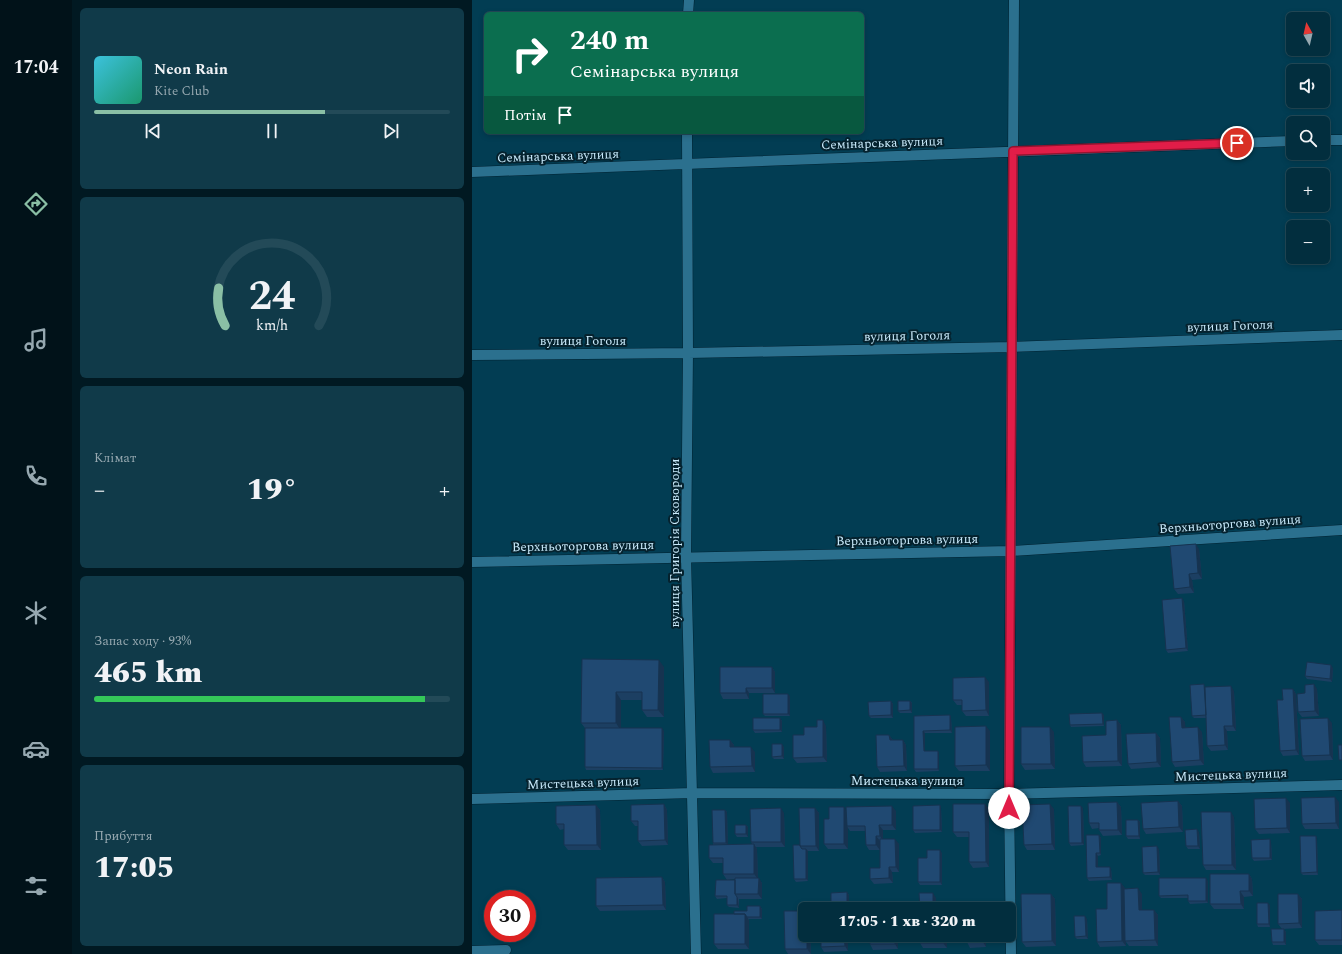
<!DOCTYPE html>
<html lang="uk">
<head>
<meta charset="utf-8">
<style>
	:root { --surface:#022e3e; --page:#103a49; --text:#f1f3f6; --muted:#96a8b0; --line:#234a58; --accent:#8abfa5 }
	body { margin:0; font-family:Spectral,serif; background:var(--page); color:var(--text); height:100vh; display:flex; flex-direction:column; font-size:15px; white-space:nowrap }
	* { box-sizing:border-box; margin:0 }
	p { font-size:13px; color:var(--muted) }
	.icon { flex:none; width:22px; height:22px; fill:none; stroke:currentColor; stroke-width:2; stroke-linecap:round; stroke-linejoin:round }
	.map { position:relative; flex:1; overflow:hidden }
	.details { display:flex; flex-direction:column; gap:8px; padding:8px; background:#011922; width:400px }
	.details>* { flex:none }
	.top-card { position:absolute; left:12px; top:12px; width:380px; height:122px; border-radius:6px; box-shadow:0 2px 6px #0003,0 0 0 1px var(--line); background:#0b6e4f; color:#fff; overflow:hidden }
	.needle { width:26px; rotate:352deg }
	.tools { position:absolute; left:814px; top:12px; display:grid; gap:8px }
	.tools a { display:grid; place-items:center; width:44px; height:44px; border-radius:6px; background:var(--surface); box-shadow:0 2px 6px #0003,0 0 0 1px var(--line); font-size:20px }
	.speed { position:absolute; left:12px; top:890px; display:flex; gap:8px; font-size:20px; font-weight:700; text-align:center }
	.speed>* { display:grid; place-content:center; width:52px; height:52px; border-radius:50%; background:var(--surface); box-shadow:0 2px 6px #0003,0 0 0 1px var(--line); line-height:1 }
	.speed .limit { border:6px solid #d22; background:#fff; color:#111 }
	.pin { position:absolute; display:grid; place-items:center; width:34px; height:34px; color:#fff; margin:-17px; border:2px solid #fff; border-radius:50%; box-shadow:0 1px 4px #0007 }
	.me { position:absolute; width:44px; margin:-22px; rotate:0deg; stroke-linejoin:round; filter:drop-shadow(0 0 3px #0008) }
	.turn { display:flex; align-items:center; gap:14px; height:84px; padding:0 20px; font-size:18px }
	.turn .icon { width:52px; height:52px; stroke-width:2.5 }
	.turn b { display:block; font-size:28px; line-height:34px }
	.then { display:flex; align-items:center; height:38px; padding:0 20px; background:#0003; gap:8px; font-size:15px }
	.big { font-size:30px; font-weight:800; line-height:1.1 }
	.details .tile { flex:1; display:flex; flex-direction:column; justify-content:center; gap:6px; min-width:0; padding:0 14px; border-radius:6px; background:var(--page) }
	.details .dial { align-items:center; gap:0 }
	.dial svg { height:104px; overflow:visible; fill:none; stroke:var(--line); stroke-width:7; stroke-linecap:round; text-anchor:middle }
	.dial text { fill:var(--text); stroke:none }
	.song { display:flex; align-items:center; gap:12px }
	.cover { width:48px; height:48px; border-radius:6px; background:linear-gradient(135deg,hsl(190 70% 55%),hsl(160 70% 35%)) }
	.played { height:4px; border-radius:2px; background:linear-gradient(90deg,var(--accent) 65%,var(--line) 65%) }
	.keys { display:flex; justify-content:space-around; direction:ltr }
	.heat { display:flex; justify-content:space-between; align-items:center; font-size:22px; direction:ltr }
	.charge { height:6px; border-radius:3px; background:linear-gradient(90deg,#34c759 93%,var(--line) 0) }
	.trip { position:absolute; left:326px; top:902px; width:218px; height:40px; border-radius:6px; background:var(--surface); box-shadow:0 2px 6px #0003,0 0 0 1px var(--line); font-weight:800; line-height:40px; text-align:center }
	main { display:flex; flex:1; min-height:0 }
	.tabs { display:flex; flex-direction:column; width:72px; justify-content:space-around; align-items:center; background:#011219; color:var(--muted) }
	.tabs .icon { width:28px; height:28px }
	.tabs .current { color:var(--accent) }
	.tabs b { font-size:18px; color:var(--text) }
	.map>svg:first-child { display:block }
</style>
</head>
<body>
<main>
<nav class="tabs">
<b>17:04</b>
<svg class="icon current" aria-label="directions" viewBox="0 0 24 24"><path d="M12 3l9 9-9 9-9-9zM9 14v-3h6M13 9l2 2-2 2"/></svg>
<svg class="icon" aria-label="music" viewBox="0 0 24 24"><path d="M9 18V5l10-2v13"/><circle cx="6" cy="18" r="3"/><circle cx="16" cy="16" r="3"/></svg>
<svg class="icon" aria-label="phone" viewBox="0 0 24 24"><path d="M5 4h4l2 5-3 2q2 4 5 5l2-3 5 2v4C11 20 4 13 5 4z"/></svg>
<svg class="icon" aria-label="climate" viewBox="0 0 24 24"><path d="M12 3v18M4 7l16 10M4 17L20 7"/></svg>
<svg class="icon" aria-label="car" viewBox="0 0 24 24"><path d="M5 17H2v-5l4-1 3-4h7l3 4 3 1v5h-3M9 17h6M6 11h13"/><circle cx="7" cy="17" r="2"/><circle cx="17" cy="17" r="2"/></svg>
<svg class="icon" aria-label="filters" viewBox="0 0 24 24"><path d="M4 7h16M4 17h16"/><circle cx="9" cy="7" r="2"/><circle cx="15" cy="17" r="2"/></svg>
</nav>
<section class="details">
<div class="tile">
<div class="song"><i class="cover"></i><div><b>Neon Rain</b><p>Kite Club</p></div></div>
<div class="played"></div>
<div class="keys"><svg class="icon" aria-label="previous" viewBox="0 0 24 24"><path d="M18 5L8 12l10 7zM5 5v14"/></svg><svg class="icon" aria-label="pause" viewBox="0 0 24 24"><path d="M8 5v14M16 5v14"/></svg><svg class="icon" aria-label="next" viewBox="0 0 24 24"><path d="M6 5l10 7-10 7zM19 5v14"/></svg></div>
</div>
<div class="tile dial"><svg viewBox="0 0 100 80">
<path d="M14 69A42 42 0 1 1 86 69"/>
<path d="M14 69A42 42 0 0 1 9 40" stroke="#8abfa5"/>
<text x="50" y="56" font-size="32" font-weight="700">24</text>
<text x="50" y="72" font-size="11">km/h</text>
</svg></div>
<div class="tile"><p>Клімат</p>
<div class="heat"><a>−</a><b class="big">19°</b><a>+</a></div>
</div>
<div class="tile"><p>Запас ходу · 93%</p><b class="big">465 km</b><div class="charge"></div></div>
<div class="tile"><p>Прибуття</p><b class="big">17:05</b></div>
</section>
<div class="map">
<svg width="870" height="954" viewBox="0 0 870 954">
	<rect width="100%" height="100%" fill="#023d53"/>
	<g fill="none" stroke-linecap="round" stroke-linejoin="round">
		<g stroke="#002231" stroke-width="11">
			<path id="minor" d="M216,14L217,0
				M215,132L216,353L214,557L224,954
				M851,140H870
				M0,172L821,141
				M0,355L216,353L540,347L870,335
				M0,562L539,551L870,530
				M0,799L221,793L537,794L870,785
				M0,951L34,950
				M539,954L537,794L542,0"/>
		</g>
		<use href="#minor" stroke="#2b708e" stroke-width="10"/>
	</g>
	<path fill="#1c3f62" d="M727,549L730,579L720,580L722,593L706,594L702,589Z
		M712,601L716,651L696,653L694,650Z
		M110,659L192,667V717H175L170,710V700H149V728L192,731L191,770H114L113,767V728L109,723Z
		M300,667L303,672V693H277V699H251L248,693Z
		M861,668L860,682L835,679L833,676Z
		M517,682V716H494L490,711V705H485L481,700Z
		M734,687L762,691L764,731H755L756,750L739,751L735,746L734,718H722L720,716Z
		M821,689L824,694L827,755L811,756L808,751L811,700Z
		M845,689L847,716L830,717L826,712L833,693Z
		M318,696V716H293L291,714Z
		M419,701L421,704V718H399L397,716Z
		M438,701L440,703V713H428L426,711Z
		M478,715L479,718L480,733H453V751H466L467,754V771L444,772L442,769V716Z
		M632,715V726L599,727L598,725Z
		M709,717L713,722V727L730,732L732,765L703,767L700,762Z
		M308,718L310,721V732L283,733L281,730Z
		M645,720L649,725L650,766L614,767L611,762L634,735Z
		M860,723L861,760L833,761L830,756Z
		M354,726L355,762L325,763L321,758L332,735L345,727Z
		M518,731V771H487L483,766Z
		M582,732L583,769L553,770L549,764Z
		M684,733L688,738L689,767L659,769L656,764Z
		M417,735L421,740H431L434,745L435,771L408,772L405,767Z
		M258,740L262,745V747L283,752V772L241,773L238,767Z
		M312,747V759H302L300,757Z
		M706,801L710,806L711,832L674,834L671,829Z
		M645,802L649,807L650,835L631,836L627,830V828L620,829L617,823Z
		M867,802V829H833L830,824Z
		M818,803V833L787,834L783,829Z
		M192,804L195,810L196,845L170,846L166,841V826H163L159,821Z
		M513,804L517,809V867L501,868L497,862V837H485L481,832Z
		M124,805L128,810L129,850H96L92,845V829L88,830L84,824Z
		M468,805L469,808L470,832L443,833L441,830Z
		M343,808L347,813V851H336V881L324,882L322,879L328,845Z
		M611,808L612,845L599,846L597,843Z
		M582,809L583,850H555L552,845Z
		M253,810L255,812L256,844H280L279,842L312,813L313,847H284L285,849L286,878L290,883V899H267V908L257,907L255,905V898L245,899L243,896L263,880V879L255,880L251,874V863H241L237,858L241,845V843Z
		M374,811H424V830H411V839L427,844V872H420L421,883L402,884L398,879L408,868V850H397L394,845V831H378L376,828V849H356L352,844L357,819Z
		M762,817L764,870H734L731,865Z
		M666,820L668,822V839H656L654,836Z
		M274,825L276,827V837H265L263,834Z
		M727,832L728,849H716L714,846Z
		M627,835L629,838V855L626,856V867L639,869L640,880L617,881L615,878Z
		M844,836L845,838L846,875H831L829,873Z
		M799,842L800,860L782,861L780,858Z
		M687,849L688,875H673L671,873Z
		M470,853V885H448L446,882L455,858Z
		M777,874L780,879L781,896L772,897V909H742L738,904Z
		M190,877L193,882L194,910L128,911L124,906Z
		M736,881V903L718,904L716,901V898H689L687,896Z
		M649,883L653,889L670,894V910H682L686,915V946H657L654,942V946L628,947L625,942L635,909Z
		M375,892L377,895V909H361L359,907Z
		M579,894L583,899L584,946L554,947L550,942Z
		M826,894L830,899V928L810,929L806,924Z
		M798,905V927H786L785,924Z
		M288,906L290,909V919H277V949H246L242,944L262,914L275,911Z
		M870,910V945H847L843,940Z
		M328,911L331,916V928L333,935H338L339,954H316L313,949Z
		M615,919L616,939H605L603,937Z
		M812,929L814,932V945H801L800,942Z
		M376,935V951L352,952L349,947Z
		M397,935H426V949L401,950L398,944Z
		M448,935H475V948H451L448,943Z
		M514,935V947L498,948L495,942Z"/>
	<path fill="#163350" d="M724,544L727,549L730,579L726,573Z
		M717,574L720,580L722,593L718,587Z
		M710,598L712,601L716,651L714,648Z
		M187,660L192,667V717L186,710Z
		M859,665L861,668L860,682L858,679Z
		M300,667L303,672V693L300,688Z
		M513,677L517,682V716L514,710Z
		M842,684L845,689L847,716L843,711Z
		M759,686L762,691L764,731L761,726Z
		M274,688L277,693V699L274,693Z
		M821,689L824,694L827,755L824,750Z
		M144,692L149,700V731L144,723Z
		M316,694L318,696V716L316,714Z
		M419,701L421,704V718L419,715Z
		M438,701L440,703V713L438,710Z
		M630,713L632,715V726L631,724Z
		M478,715L479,718L480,733L478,730Z
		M709,717L713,722L714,733L710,728Z
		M308,718L310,721V732L308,730Z
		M856,718L860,723L861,760L858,755Z
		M351,720L354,726L355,762L351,757Z
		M645,720L649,725L650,766L646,761Z
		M514,726L518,731V771L514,765Z
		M752,726L755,731L756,750L753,745Z
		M578,727L582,732L583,769L579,764Z
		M726,727L730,732L732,765L728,760Z
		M190,728L192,731L191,770L190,768Z
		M451,731L453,733V754L452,751Z
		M684,733L688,738L689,767L685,762Z
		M417,735L421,740H418Z
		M258,740L262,745V753L258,747Z
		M431,740L434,745L435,771L432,766Z
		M310,744L312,747V759L310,756Z
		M279,747L283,752V772L280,766Z
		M466,751L467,754V771L466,769Z
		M863,797L867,802V829L864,823Z
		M814,798L818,803V833L815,828Z
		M706,801L710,806L711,832L707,827Z
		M645,802L649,807L650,835L646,830Z
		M192,804L195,810L196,845L193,840Z
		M513,804L517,809V867L514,862Z
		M578,804L582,809L583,850L580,844Z
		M124,805L128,810L129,850L125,845Z
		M468,805L469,808L470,832L468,830Z
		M420,806L424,811V830L420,825Z
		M609,806L611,808L612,845L610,843Z
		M372,807L375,812V826L376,828V849L372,844Z
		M309,808L312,813L313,847L309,842Z
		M343,808L347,813V851L344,846Z
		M253,810L255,812L256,846L254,843Z
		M759,812L762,817L764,870L760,865Z
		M666,820L668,822V839L667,836Z
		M274,825L276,827V837L274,834Z
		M407,825L411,830V841L408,836Z
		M725,829L727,832L728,849L726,846Z
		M627,835L629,838V855L628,853Z
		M404,836L408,841V850L404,845Z
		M844,836L845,838L846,875L845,872Z
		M423,839L427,844V872L424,867Z
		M798,839L799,842L800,860L798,858Z
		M282,844L285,849L286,879L282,874Z
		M685,846L687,849L688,875L686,872Z
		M334,849L336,851V881L334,879Z
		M468,850L470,853V885L468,882Z
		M624,853L626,856V870L624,867Z
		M417,867L420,872L421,883L417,878Z
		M638,867L639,869L640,880L638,877Z
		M777,874L780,879L781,896L777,891Z
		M190,877L193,882L194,910L191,905Z
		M287,878L290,883V899L286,894Z
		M734,878L736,881V903L734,901Z
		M649,883L653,888L654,946L650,941Z
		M666,888L670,894V915L667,910Z
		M768,891L772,897V909L769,904Z
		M375,892L377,895V909L375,907Z
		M461,893L464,898V909H461Z
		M579,894L583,899L584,946L580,941Z
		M826,894L830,899V928L827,923Z
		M265,897L266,899L267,908L265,905Z
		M796,903L798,905V927L797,924Z
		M288,906L290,909V919L288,917Z
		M682,910L686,915V946L683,940Z
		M328,911L331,916V933L328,928Z
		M273,914L277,920V949L273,944Z
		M613,916L615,919L616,939L614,936Z
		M812,929L814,932V945L812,942Z
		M335,935H338L339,954L335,949Z
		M372,935H376V951L373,946Z
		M423,935H426V949L423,944Z
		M471,935H475V948L471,943Z
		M511,935H514V947L511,942Z"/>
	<path fill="#204972" stroke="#163350" d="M724,544L726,573L717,574L718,587L702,589L698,546Z
		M710,598L714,648L694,650L690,600Z
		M110,659L187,660L186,710H170V692H144V723H109Z
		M835,662L859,665L858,679L833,676Z
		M248,667H300V688H274V693H248Z
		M513,677L514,710L490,711V700H481V678Z
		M732,684L734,715L720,716L718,685Z
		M842,684L843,711L826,712L825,694L833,693V685Z
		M759,686L761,726H752L753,745L735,746L733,687Z
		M810,689H821L824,750L808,751L805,700H811Z
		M291,694H316V714H291Z
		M419,701V715L397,716L396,702Z
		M426,701H438V710L426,711Z
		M630,713L631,724L598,725L597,714Z
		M478,715V730L451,731L452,751H466V769H442V716Z
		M697,717H709L710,728L726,727L728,760L700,762Z
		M281,718H308V730H281Z
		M856,718L858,755L830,756L828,719Z
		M345,720H351V757L321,758V735H332V727H345Z
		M645,720L646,761L611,762L610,736L634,735V721Z
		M514,726V765L483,766V727Z
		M549,727H578L579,764H549Z
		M113,728H190V768L113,767Z
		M684,733L685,762L656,764L654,734Z
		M404,735H417L418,740H431L432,766L405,767Z
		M237,740H258V747H279L280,766L238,767Z
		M300,744H310V756L300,757Z
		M866,745H870V760H867Z
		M863,797L864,823L830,824L829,798Z
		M814,798L815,828L783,829L782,799Z
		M706,801L707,827L671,829L669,803Z
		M645,802L646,830H627V823H617L616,803Z
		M192,804L193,840L166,841V821H159V805Z
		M481,804H513L514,862H497V832H481Z
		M578,804L580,844L552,845L550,805Z
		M124,805L125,845H92V824H84V806Z
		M468,805V830H441V806Z
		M420,806V825H407L408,836H404V845H394L393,826H375L374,807Z
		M596,806H609L610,843H597Z
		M357,807H372V844H352V819H357Z
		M309,808V842H279L278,809Z
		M327,808H343L344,846H328Z
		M240,810H253L254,843H241Z
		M729,812H759L760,865H731Z
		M654,820H666L667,836H654Z
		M263,825H274V834H263Z
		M725,829L726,846H714L713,830Z
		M614,835H627L628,853H624V867H638V877L615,878Z
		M828,836H844L845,872L829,873Z
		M408,839H423L424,867H417V878L398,879V868H408Z
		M798,839V858H780L779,840Z
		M282,844V874H251V858H237V845Z
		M321,845H328V846L330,849H334V879H322Z
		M685,846L686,872L671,873L670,847Z
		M455,850H468V882H446V858H455Z
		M738,874H777V891H768L769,904H738Z
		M190,877L191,905L124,906V878Z
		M263,878H287L286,894H263Z
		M687,878H734V901H716V895L687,896Z
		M244,880H263V894L265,897V905H255V896H243Z
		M635,883H649L650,941L625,942L624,909H635Z
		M666,888L667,910H682L683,940L653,941L652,889Z
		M375,892V907H359V893Z
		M447,893H461V909H448Z
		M549,894H579L580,941L550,942Z
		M806,894H826L827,923L806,924Z
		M785,903H796L797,924H785Z
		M275,906H288V917H275L273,914H262V911H275Z
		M511,908V909H495Z
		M870,910V940H843V911Z
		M312,911H328V928L333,927V935H335V949H313Z
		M242,914H273V944H242Z
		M602,916H613L614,936L603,937Z
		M799,929H812V942H800Z
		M349,935H372L373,946L349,947Z
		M397,935H423V944H398Z
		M448,935H471V943H448Z
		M495,935H511V942H495Z"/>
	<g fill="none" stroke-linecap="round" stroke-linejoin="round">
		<g stroke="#92132f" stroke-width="10">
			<path id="route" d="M537,808L541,151L765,143"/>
		</g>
		<use href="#route" stroke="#e11d48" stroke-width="7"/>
	</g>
	<g text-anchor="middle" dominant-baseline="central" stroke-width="4" stroke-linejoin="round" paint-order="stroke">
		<g font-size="13" fill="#caebfc" stroke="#05222e">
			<text transform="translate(410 143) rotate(-2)">Семінарська вулиця</text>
			<text transform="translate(86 156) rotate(-2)">Семінарська вулиця</text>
			<text transform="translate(758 326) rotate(-2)">вулиця Гоголя</text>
			<text transform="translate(435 336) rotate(-1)">вулиця Гоголя</text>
			<text x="111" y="341">вулиця Гоголя</text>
			<text transform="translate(758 524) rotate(-4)">Верхньоторгова вулиця</text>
			<text transform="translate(435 540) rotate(-1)">Верхньоторгова вулиця</text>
			<text transform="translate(203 543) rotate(-90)">вулиця Григорія Сковороди</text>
			<text transform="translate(111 546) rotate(-1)">Верхньоторгова вулиця</text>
			<text transform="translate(759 775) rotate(-2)">Мистецька вулиця</text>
			<text x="435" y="781">Мистецька вулиця</text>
			<text transform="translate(111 783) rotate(-2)">Мистецька вулиця</text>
		</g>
	</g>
</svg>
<div class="tools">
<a><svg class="needle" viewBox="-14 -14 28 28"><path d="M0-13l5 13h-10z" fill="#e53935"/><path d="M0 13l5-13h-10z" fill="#96a8b0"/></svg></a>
<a><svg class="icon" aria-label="sound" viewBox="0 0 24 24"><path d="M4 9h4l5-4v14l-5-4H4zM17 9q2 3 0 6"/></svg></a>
<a><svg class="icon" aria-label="search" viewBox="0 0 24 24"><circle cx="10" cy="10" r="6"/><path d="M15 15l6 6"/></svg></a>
<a>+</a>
<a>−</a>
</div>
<div class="speed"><div class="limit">30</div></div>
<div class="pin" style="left:765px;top:143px;background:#d93025"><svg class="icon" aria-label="arrive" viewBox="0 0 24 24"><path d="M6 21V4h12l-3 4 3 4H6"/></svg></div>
<svg class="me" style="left:537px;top:808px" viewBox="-20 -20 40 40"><circle r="19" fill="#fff"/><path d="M0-13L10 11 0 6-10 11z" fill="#e11d48"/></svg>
<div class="trip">17:05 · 1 хв · 320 m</div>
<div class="top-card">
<div class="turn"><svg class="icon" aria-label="right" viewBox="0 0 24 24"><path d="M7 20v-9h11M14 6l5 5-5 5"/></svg><div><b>240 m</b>Семінарська вулиця</div></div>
<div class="then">Потім<svg class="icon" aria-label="arrive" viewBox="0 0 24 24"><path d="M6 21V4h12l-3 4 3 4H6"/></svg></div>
</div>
</div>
</main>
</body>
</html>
